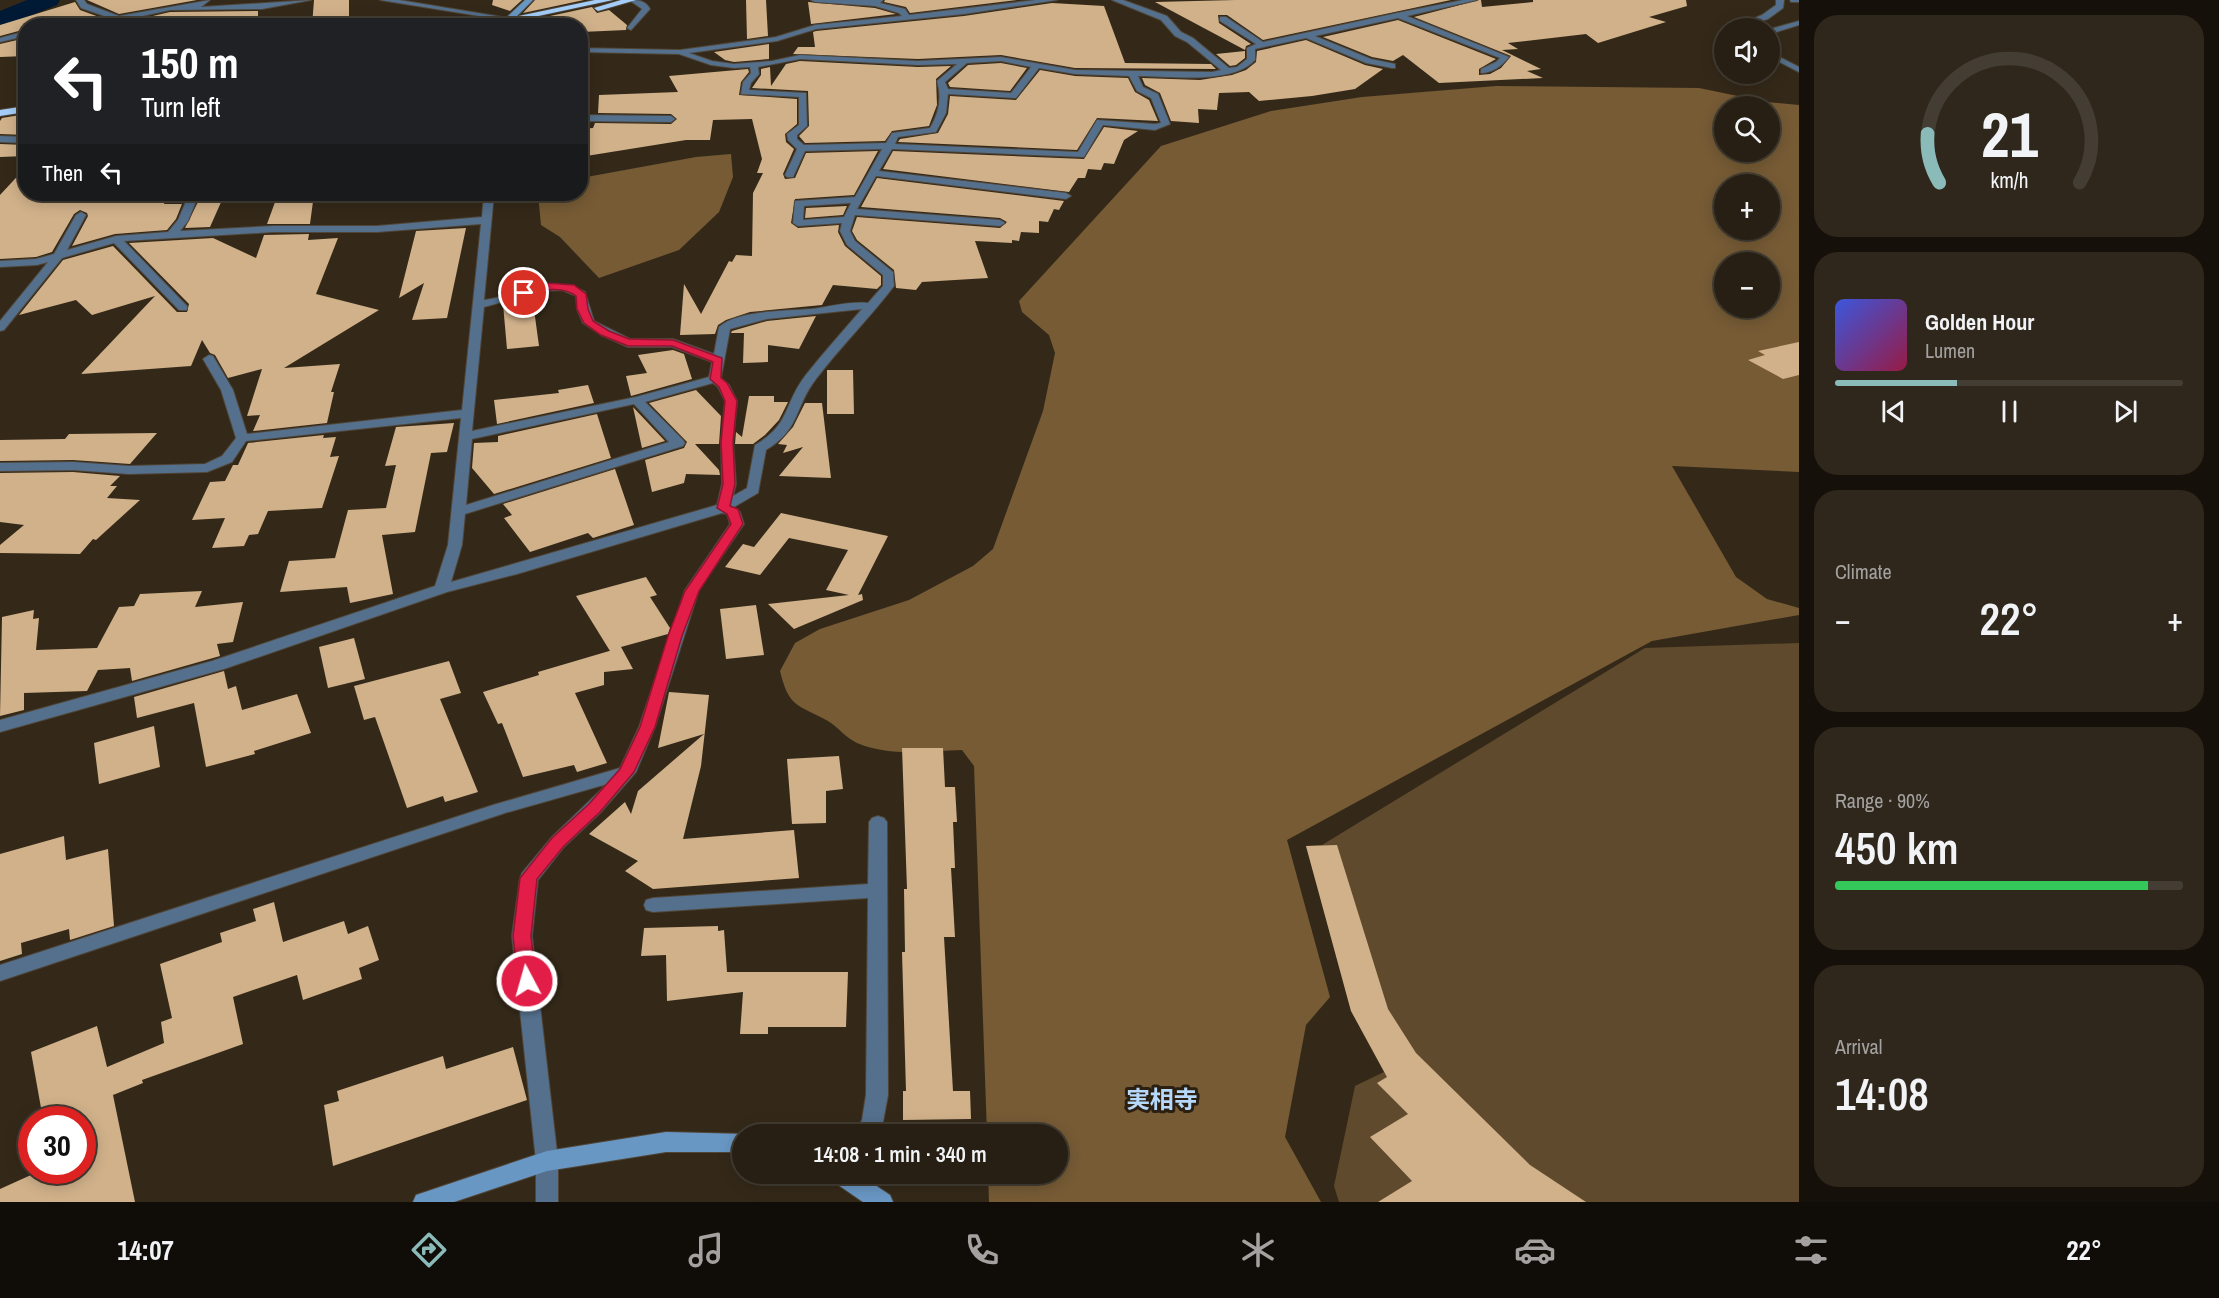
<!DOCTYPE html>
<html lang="en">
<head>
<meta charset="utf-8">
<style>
	:root { --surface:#271f13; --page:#2f271c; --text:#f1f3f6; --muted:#a4a2a0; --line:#433d33; --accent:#8bbbb9 }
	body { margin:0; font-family:"Archivo Narrow","Noto Sans JP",sans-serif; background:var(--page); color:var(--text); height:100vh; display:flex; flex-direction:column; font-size:22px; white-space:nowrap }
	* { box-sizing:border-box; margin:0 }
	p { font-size:20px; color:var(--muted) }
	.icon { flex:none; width:33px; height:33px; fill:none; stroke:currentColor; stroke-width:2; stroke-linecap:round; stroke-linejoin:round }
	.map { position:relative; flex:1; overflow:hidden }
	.drawer { display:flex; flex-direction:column; gap:15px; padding:15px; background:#15110a; width:420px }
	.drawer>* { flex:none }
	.top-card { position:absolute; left:18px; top:18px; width:570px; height:183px; border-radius:24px; box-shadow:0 3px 15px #0003,0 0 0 2px var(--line); background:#202124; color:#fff; overflow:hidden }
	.buttons { position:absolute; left:1714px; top:18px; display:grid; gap:12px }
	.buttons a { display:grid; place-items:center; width:66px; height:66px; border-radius:50%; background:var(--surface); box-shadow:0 3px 15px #0003,0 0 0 2px var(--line); font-size:30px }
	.speed { position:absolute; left:18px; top:1106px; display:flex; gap:12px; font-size:30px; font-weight:700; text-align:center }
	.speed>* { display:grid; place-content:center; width:78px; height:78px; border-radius:50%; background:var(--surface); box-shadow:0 3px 15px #0003,0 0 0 2px var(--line); line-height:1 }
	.speed .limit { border:9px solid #d22; background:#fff; color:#111 }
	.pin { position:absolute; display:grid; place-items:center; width:51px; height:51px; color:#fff; margin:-26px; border:3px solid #fff; border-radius:50%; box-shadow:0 2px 6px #0007 }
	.me { position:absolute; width:66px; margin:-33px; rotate:354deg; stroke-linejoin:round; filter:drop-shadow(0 0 4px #0008) }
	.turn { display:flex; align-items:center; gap:21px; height:126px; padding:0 24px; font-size:27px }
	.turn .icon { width:78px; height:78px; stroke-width:2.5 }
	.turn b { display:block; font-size:42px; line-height:51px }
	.then { display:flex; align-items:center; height:57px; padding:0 24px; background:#0003; gap:12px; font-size:22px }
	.big { font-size:45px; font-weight:600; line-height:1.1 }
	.drawer .widget { flex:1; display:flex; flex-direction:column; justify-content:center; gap:9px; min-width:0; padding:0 21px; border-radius:24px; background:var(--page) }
	.drawer .dial { align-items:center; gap:0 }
	.dial svg { height:156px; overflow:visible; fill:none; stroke:var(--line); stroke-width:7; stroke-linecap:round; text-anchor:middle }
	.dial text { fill:var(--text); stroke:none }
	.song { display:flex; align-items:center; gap:18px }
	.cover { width:72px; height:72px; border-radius:9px; background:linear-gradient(135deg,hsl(230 70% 55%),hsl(340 70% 35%)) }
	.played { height:6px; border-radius:3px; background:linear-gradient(90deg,var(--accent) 35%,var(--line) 35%) }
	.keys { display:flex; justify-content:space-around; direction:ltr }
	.heat { display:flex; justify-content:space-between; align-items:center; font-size:33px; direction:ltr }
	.charge { height:9px; border-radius:4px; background:linear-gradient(90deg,#34c759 90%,var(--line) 0) }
	.trip { position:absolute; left:732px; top:1124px; width:336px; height:60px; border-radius:30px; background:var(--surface); box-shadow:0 3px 15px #0003,0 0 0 2px var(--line); font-weight:600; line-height:60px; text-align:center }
	.tabs { display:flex; height:96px; justify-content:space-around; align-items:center; background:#100c08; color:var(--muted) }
	.tabs .icon { width:42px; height:42px }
	.tabs .active { color:var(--accent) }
	.tabs b { font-size:27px; color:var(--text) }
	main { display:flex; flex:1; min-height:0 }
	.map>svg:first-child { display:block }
</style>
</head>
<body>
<main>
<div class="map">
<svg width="1799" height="1202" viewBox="0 0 1799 1202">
	<rect width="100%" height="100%" fill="#342919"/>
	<path fill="#604a2d" d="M1799,643V1202H1339L1334,1186L1355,1086L1384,1072L1351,1011L1306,846L1322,845L1645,648Z"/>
	<path fill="#765b35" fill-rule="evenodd" d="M1496,86L1699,88L1767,102L1799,105V472L1672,466L1736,577L1767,599L1799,608V615L1652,641L1287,840L1330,997L1306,1025L1285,1137L1321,1202H989L988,1173H1058V1134H987L974,766L962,750C928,751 890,757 857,743C846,738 838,727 828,721C797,704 789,708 780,671L795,643L820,629L909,600L973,566L993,549L1043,411L1055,353L1049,335L1022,312L1019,301L1161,146L1271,111L1362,97ZM1725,106H1770V152H1725ZM1725,184H1770V230H1725ZM1725,262H1770V308H1725Z
		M731,154L733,177L719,212L679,250L599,278L560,237L541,225L538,194H580L581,178L696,157Z"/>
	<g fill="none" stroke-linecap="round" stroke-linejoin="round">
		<path fill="#001934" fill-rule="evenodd" d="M27,0H60L57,5L0,28V11Z"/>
	</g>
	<path fill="#d0b18a" d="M87,0H197L119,14Z
		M314,0H349V26H312Z
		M493,0H522L510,11L492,5Z
		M535,0H584L523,13Z
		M746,0H766L768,36L747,39Z
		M885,0H1017L910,13L906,7L884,2Z
		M1235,0H1451L1263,40L1227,15H1218L1219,23L1251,44L1246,46L1245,50L1155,2Z
		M1479,0H1481L1482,7L1533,2V0H1686L1687,6L1649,17L1666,22L1598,43L1586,34L1508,43L1518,49L1502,50L1541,69L1527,71L1543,78L1439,83L1403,55L1393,61L1372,57L1323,37L1398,20L1496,59L1479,69V75L1490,74L1501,68L1511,56L1414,17Z
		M75,2L80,10L102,18L77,26H26V29L0,36V25Z
		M808,2L875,8L896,14L811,24Z
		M1052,3L1104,6L1125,63L1211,64L1216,69L1075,68L1001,55L918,59L793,54L798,47H815L813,32L816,31L964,16Z
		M592,7L597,13L609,10L627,25L626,30L581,32L580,26H557L536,19Z
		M258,11V16L158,26H110L170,12Z
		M26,38V56L0,57V44Z
		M1306,40L1365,65L1383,69L1355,89L1312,96L1259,101L1249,92L1219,93L1217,110L1198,109L1199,123L1171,121L1160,93L1145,85L1142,78L1200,80L1232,75L1246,70L1256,62L1257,51Z
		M769,44V59L734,62L725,60L714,52Z
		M1245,51V58L1236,65L1230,66L1216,54Z
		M800,61L918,67L951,66L936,79L937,105L929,126L892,131L885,141L805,143L799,136L809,126L808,91L752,88L761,75V69L770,67L771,86L786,64Z
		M1001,63L1027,68L1010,91L950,87L948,83L968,65Z
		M748,69L749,72L741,82L739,95L797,99V124L785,134L786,142L794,149L783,174L785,179L795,178L806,153L878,151L854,195L795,199L791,223L798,228L839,225L838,232L845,246L881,276V285L877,289L833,285L822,305L750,312L726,320L718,325L715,334L680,335L684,284L701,314L729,261L732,262L736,255L752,256L753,193L763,173H757L762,159L752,119L713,120L710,140H686L580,157V129L593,128L595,123L671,124L677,119L671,114L598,113L599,95L678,92L669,76Z
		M1040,70L1075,76L1128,78L1135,92L1149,100L1158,121L1097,118L1077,150L898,142L900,139L938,133L948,114L950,96L1016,100Z
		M26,114V135L0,134V121L2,118Z
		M1104,127L1138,131L1124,140L1114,164L1104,163L1101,170L1088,169L1085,178H1078L1069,192L883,169L893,151L1084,159Z
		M0,144L26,145V156L0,157Z
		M26,167V194H167L164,204H182L176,219L167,230L115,234L72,246L88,216L87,213L80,210L74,214L52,252L36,257L0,259V195Z
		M877,178L1064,201L1059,210L1054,209L1048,222L1039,221V233L1021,232L1019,241L1012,240V243L975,241L988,278L922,282L916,290L896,288L894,270L857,240L852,231L857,217L1000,228L1007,222L1000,218L861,207Z
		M278,194H314L310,224H267Z
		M222,200L210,227L185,228L198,202Z
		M847,206L843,215L805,218L806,208Z
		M466,228L447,318L412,320L424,283L399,298L416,231Z
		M309,234L308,240L338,238L316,294L379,310L284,368L340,364L331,392H334L327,423L253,431L260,415L247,416L262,369L228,378L215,355L210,353L202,340L191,366L81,374L155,296L92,315L76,300L19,315L63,260L113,246L177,312H187L189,304L129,243L213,238L256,258L264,235Z
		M533,302L539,346L507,349L503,304Z
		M816,316L799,349L768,345V362L743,363L744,333H731L732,331L767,321Z
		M1799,342V375L1783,379L1748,360L1765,355L1758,351Z
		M673,350L684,354L692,379L631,396L626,376L647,373L638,355Z
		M827,370H853L854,414H827Z
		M588,385L594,403L497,424L494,400L559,393L558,390Z
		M696,390L721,416L719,444H695L719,470L720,475L686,474L684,483L652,492L645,460L684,448L687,442L649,403Z
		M749,396H774V402H788L779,420L765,435L753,444H735L736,432L742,437Z
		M805,403H822L831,478L779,476L803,447L783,453L787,445L778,444L793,427Z
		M633,407L665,441L642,448Z
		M597,414L611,458L494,494L472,468L474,443L498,442V436Z
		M454,423L447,452L431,453L415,532L382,535L393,594L350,603L347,587L280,592L289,561L335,558L348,510L386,508L396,465L385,466L396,427Z
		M157,433L130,464L73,460L0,461V440L65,439L69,434Z
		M324,435L323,438L336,437L330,457L339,456L322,508L268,511L258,534L249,535L244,546L212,548L225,518L192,520L210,482L225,481L233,465H238L248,443Z
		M615,469L634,525L593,538L588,533L530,552L504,518L512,515L503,504Z
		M73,472L120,476L110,486H117L107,498L140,500L96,540L93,539L80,554L0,553V545L24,525L0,522V473Z
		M781,513L888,536L858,595L862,594L863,600L794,629L768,604L849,595L826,590L848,550L789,538L760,575L725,567L743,544L754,547Z
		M646,577L657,595L650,597L670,628L668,634L621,647L633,669L604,672V685L575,693L607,763L577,772L574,765L523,777L502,723L498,724L483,692L539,675L538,672L616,649L610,651L576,596Z
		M202,591L195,607L243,602L233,642L217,644L220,656L132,681L130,668L98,670L87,691L24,693V710L0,716L2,617L34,610L33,619L39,618L36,650L97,648L119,607L134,606L140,594Z
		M756,605L764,655L726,659L720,609Z
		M354,638L365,679L328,688L319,647Z
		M449,661L461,693L440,699L478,792L445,802L443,796L407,808L375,717L364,720L354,686Z
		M224,671L228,689L236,686L242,710L297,694L311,733L254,751L255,754L206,767L194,703L137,718L134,697Z
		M669,692L709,695L701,766L683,839L794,830L799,878L653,889L625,871L638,861L589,834L625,802L631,814L638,791L704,734L658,748Z
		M154,726L160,767L99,784L94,743Z
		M902,748H943L945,787H955L957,822H953L955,868H951L955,937H944L953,1091H970L971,1119L903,1120V1091H906L902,952H905L904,889H907Z
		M839,756L843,789L826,791V823L792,824L787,759Z
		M64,836L66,860L108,849L114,926L70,940L69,929L21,943L22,954L0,961V854Z
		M1337,845L1388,1009L1416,1053L1530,1165L1586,1202H1378L1412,1181L1370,1137L1408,1114L1377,1083L1387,1077L1351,1011L1306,846Z
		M274,902L283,942L344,921L348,934L368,926L379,960L359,968L362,979L303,1000L297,975L233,997L243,1044L142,1080L143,1083L113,1095L135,1202H0V1189L42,1170H82V1119H43L31,1052L97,1026L107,1067L164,1043L161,1022L172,1018L160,964L222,942L220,933L256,921L253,909Z
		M718,926V931L724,930L727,972H848L846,1027H768V1034H740L743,992L667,1001L666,955L641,956L644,928Z
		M513,1047L527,1100L333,1166L324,1105L339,1101L337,1091L443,1056L446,1069Z"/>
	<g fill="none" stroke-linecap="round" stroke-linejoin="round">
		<g stroke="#504536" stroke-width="2">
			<path id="lane" d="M629,0C638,0 645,0 650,9L631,30L627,28L642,9Z
				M1799,21V25L1770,34V29Z
				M1770,52L1799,67V72L1770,57Z"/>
		</g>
		<g stroke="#504536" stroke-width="2">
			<path id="street" d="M76,0H84L87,4L119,16L210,0L201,7L311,0L262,9L170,10L97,26H79L110,18L81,8Z
				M380,0H399L514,19L510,21Z
				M811,0H883L880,3L905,9L909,15L1036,0H1057L964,14L816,29L777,41L689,53L712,61L734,64L772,61L800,55L918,61L1001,57L1075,70L1212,72L1221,70L1187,42L1175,36L1161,20L1112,0H1123L1167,16L1181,32L1193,38L1229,68L1237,67L1247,59V48L1256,44L1220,21V17H1226L1263,42L1397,13L1463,0H1477L1407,16L1509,57C1502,66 1492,73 1481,73V69L1496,62L1500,58L1398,18L1315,36L1371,59L1395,64V68H1392L1366,63L1306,38L1255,49V60C1232,85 1170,76 1138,76L1143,87L1158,94L1170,124L1155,130L1103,125L1084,157L892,149L879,171L1066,193L1071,196L1066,199L876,176L857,209L1000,220L1005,223L1000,226L855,215L850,231L855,241L893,272L894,286C870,318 840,347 816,379C794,407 801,429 766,450L758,493L734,507L740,512L744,524L699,590L655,727L636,772L601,812L564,847L538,880L532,936L558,1161V1202H536V1161L512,936L520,878L522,873L552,837L607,784L505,813L0,981V965L493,805L620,768L639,727L685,590L730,524L727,514L722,513L517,574L447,592L224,669L0,732V720L212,661L435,586L448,545L461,418L246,441L232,462L207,472L129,474L73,470L0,471V463L73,462L129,466L205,464L222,456L236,438L221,390L203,359L209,355L213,356L233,390L247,434L462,410L481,224L377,232H273L124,241L187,306V310H179L114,243L62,258L4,330L0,331V321L48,262L37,265L0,267V261L36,259L54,254L76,215L81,212L86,215L67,250L116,236L168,232L178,220L189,194H199L188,221L180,231L273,226H377L482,217L484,194H494L484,300C520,295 550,273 585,292L594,321L630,339H673L714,354L719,327C738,310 786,311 811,309C830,307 849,301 868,303L883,286V275L847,245L840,231L842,223L798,226L793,223L795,201L855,197L882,149L805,151L793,177H787L785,175L797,149L788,140L787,134L799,125V97L741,94L743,82L751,73L750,67L734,68L711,65L679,54L580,52V48L680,50L776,37L815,25L902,16L899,13L875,6L815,2ZM800,59L918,65L957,64L937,81C942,98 939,113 930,128L892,133L886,143L804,145L797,139V135L807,126L806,93L749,90L751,83L759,74L758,67ZM1001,61L1031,67L1011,93L948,89L945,82L967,63ZM1039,68L1075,74L1129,76L1137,91L1151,98L1161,123L1155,124L1097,120L1078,152L895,144L898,137L936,132L946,113L948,94L1016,98ZM851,203L844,217L803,220L804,206ZM562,290L576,296L577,309L583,323L601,335L628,347H672L712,362L709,377L636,397L472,431L484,307L543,291ZM862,309C843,331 823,353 805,376C783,405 791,424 755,445L747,488L733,496L736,484L733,442L737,401L729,385L721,378L730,329L767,319ZM713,383L718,387L725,401L721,442L722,484L717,505L451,582L462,545L465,514L683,446L685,443L683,440L645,402ZM634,404L669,442L466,505L472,439Z
				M1776,0H1784L1783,8L1768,19L1740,28V24L1762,15L1776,5Z
				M1790,0H1799V2H1791Z
				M26,31V36L0,42V38Z
				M580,115L671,116L675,119L671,122L580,121Z
				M0,136L26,137V143L0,142Z
				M878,816L884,818L887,822L888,1095L883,1122L877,1134H854L862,1120L866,1095L868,898L653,912L646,910L644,905L646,900L653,898L868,884L869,822L872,818Z"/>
		</g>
		<g stroke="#504536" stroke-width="2">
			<path id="secondary" d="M525,0H533L514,19L515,26H507V17Z
				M666,1132L746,1134H742V1152H666L547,1171L454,1202H413L416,1195L547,1151Z
				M828,1173H857L890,1195L893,1202H863L831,1180Z"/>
		</g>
		<g stroke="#504536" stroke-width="2">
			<path id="highway" d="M595,0H613L492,26H471Z
				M621,0H636L598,11L594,8Z
				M26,106V112L0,116V110Z"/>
		</g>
		<use href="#lane" fill="#54708d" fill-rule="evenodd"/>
		<use href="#street" fill="#54708d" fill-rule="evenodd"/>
		<use href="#secondary" fill="#6997c4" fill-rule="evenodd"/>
		<use href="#highway" fill="#a4cef9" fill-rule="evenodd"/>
	</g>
	<path fill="#e11d48" stroke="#92132f" stroke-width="1.5" d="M546,283L574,285L586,294L588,309L593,321L609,331L629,339L673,340L722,358L721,378L727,383L737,401L733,442L735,484L730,506L738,509L743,524L699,591L682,636L655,727L634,772L600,812L564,846L537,879L531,936L536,981L533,986L527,988L521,986L518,981L513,936L520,878L552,838L589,804L620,769L640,727L668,636L685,591L731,524L727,514L717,508L723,484L721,442L725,401L719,387L710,379L713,362L672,346H628L601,335L584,323L577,309L576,296C560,284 542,291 524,296L519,293Z"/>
	<g text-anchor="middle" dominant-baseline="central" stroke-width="6" stroke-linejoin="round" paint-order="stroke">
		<g font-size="24" font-weight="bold" fill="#b6d8fa" stroke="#2a1f10">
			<text x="1162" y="1099">実相寺</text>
		</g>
	</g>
</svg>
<div class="buttons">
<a><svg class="icon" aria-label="sound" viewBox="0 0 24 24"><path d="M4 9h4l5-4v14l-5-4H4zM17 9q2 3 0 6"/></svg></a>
<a><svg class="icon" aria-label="search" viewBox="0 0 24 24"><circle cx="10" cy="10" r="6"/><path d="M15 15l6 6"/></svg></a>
<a>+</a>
<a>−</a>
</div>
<div class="speed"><div class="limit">30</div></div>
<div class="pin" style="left:524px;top:293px;background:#d93025"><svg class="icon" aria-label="arrive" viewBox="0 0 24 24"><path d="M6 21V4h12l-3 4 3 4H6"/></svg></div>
<svg class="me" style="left:527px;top:981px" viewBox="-20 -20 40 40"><circle r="17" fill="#e11d48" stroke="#fff" stroke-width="3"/><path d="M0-11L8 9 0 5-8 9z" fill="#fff"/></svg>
<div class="trip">14:08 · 1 min · 340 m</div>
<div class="top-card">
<div class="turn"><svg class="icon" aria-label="left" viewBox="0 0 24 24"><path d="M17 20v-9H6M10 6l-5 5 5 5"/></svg><div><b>150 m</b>Turn left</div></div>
<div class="then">Then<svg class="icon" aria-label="left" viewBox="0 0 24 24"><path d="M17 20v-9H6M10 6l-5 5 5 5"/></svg></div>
</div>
</div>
<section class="drawer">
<div class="widget dial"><svg viewBox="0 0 100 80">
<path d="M14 69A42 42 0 1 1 86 69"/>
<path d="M14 69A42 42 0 0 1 8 44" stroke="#8bbbb9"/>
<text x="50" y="56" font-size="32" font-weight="700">21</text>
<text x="50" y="72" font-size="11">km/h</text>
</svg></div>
<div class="widget">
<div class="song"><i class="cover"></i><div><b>Golden Hour</b><p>Lumen</p></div></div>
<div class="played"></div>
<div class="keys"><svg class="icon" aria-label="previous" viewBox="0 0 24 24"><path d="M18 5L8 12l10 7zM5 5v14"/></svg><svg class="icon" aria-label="pause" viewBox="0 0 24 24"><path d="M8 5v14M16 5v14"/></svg><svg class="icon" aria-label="next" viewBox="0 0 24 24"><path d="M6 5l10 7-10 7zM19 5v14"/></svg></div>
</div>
<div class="widget"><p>Climate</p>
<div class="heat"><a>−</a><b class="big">22°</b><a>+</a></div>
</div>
<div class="widget"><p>Range · 90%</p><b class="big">450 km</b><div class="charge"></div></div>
<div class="widget"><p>Arrival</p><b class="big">14:08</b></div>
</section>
</main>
<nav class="tabs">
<b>14:07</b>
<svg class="icon active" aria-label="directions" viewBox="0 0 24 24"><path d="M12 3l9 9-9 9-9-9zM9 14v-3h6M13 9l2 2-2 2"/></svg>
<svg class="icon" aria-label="music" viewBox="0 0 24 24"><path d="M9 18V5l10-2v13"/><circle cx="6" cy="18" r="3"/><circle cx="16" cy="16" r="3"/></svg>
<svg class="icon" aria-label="phone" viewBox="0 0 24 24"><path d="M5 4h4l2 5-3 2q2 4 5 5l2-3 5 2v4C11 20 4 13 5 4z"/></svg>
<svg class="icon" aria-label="climate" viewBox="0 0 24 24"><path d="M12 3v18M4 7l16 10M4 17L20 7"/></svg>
<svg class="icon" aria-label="car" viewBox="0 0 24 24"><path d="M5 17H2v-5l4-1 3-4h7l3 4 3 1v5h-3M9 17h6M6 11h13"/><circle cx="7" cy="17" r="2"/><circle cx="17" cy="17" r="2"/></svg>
<svg class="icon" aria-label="filters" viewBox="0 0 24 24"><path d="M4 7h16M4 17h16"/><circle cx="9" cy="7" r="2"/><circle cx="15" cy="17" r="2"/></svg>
<b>22°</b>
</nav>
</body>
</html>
